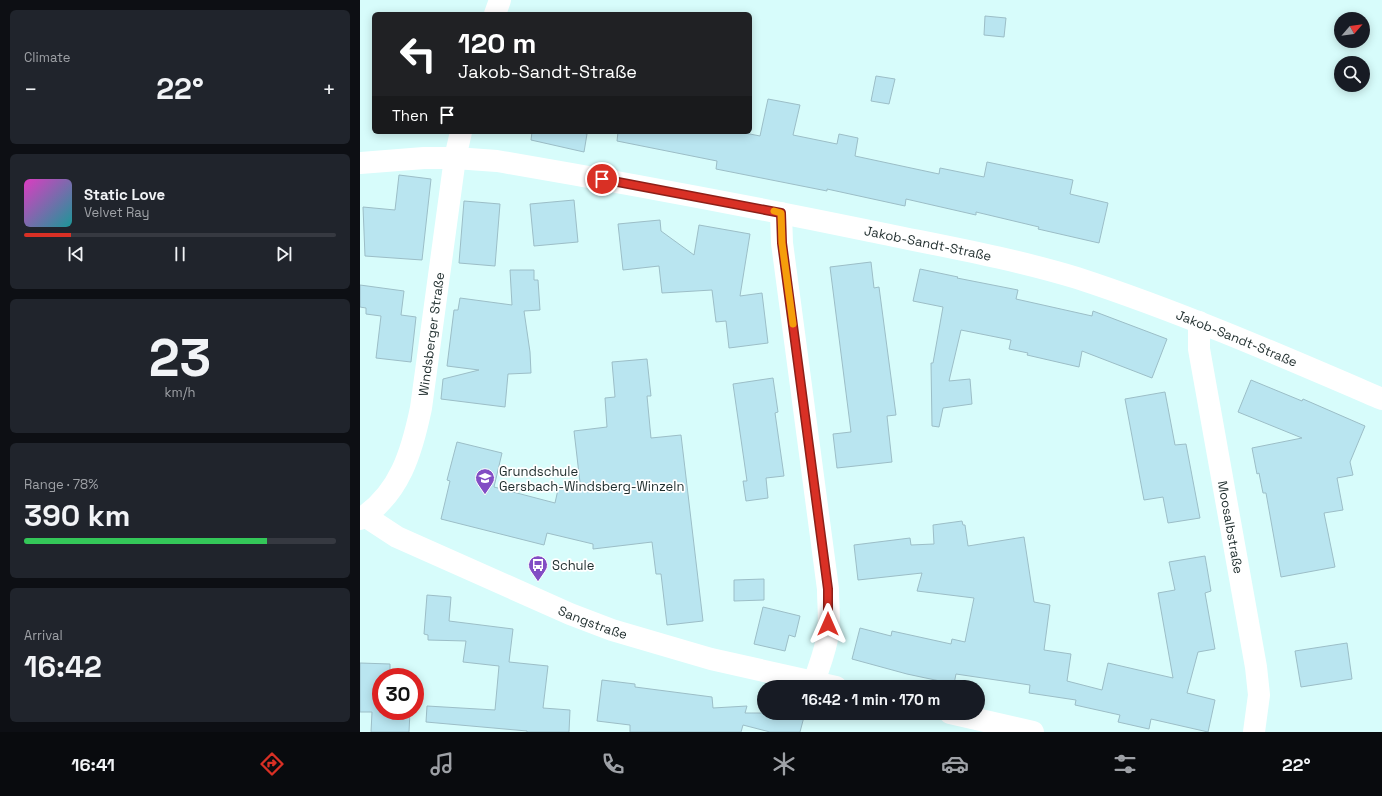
<!DOCTYPE html>
<html lang="en">
<head>
<meta charset="utf-8">
<style>
	:root { --surface:#171b24; --page:#20242c; --text:#f1f3f6; --muted:#9ea1a6; --line:#363941; --accent:#d93025 }
	body { margin:0; font-family:"Space Grotesk",sans-serif; background:var(--page); color:var(--text); height:100vh; display:flex; flex-direction:column; font-size:15px; white-space:nowrap }
	* { box-sizing:border-box; margin:0 }
	p { font-size:13px; color:var(--muted) }
	.icon { flex:none; width:22px; height:22px; fill:none; stroke:currentColor; stroke-width:2; stroke-linecap:round; stroke-linejoin:round }
	.map { position:relative; flex:1; overflow:hidden }
	.drawer { display:flex; flex-direction:column; gap:10px; padding:10px; background:#0d0f14; width:360px }
	.drawer>* { flex:none }
	.hud { position:absolute; left:12px; top:12px; width:380px; height:122px; border-radius:6px; box-shadow:0 2px 10px #0003; background:#202124; color:#fff; overflow:hidden }
	.needle { width:26px; rotate:62deg }
	.tools { position:absolute; left:974px; top:12px; display:grid; gap:8px }
	.tools a { display:grid; place-items:center; width:36px; height:36px; border-radius:50%; background:var(--surface); box-shadow:0 2px 10px #0003; font-size:20px }
	.speed { position:absolute; left:12px; top:668px; display:flex; gap:8px; font-size:20px; font-weight:700; text-align:center }
	.speed>* { display:grid; place-content:center; width:52px; height:52px; border-radius:50%; background:var(--surface); box-shadow:0 2px 10px #0003; line-height:1 }
	.speed .limit { border:6px solid #d22; background:#fff; color:#111 }
	.pin { position:absolute; display:grid; place-items:center; width:34px; height:34px; color:#fff; margin:-17px; border:2px solid #fff; border-radius:50%; box-shadow:0 1px 4px #0007 }
	.me { position:absolute; width:44px; margin:-22px; rotate:0deg; stroke-linejoin:round; filter:drop-shadow(0 0 3px #0008) }
	.turn { display:flex; align-items:center; gap:14px; height:84px; padding:0 20px; font-size:18px }
	.turn .icon { width:52px; height:52px; stroke-width:2.5 }
	.turn b { display:block; font-size:28px; line-height:34px }
	.then { display:flex; align-items:center; height:38px; padding:0 20px; background:#0003; gap:8px; font-size:15px }
	.big { font-size:30px; font-weight:700; line-height:1.1 }
	.drawer .widget { flex:1; display:flex; flex-direction:column; justify-content:center; gap:6px; min-width:0; padding:0 14px; border-radius:6px; background:var(--page) }
	.drawer .dial { align-items:center; gap:0 }
	.dial b { font-size:52px; line-height:1 }
	.song { display:flex; align-items:center; gap:12px }
	.cover { width:48px; height:48px; border-radius:6px; background:linear-gradient(135deg,hsl(310 70% 55%),hsl(180 70% 35%)) }
	.played { height:4px; border-radius:2px; background:linear-gradient(90deg,var(--accent) 15%,var(--line) 15%) }
	.keys { display:flex; justify-content:space-around; direction:ltr }
	.heat { display:flex; justify-content:space-between; align-items:center; font-size:22px; direction:ltr }
	.charge { height:6px; border-radius:3px; background:linear-gradient(90deg,#34c759 78%,var(--line) 0) }
	.trip { position:absolute; left:397px; top:680px; width:228px; height:40px; border-radius:20px; background:var(--surface); box-shadow:0 2px 10px #0003; font-weight:700; line-height:40px; text-align:center }
	.tabs { display:flex; height:64px; justify-content:space-around; align-items:center; background:#090b0e; color:var(--muted) }
	.tabs .icon { width:28px; height:28px }
	.tabs .on { color:var(--accent) }
	.tabs b { font-size:18px; color:var(--text) }
	main { display:flex; flex:1; min-height:0 }
	.map>svg:first-child { display:block }
</style>
</head>
<body>
<main>
<section class="drawer">
<div class="widget"><p>Climate</p>
<div class="heat"><a>−</a><b class="big">22°</b><a>+</a></div>
</div>
<div class="widget">
<div class="song"><i class="cover"></i><div><b>Static Love</b><p>Velvet Ray</p></div></div>
<div class="played"></div>
<div class="keys"><svg class="icon" aria-label="previous" viewBox="0 0 24 24"><path d="M18 5L8 12l10 7zM5 5v14"/></svg><svg class="icon" aria-label="pause" viewBox="0 0 24 24"><path d="M8 5v14M16 5v14"/></svg><svg class="icon" aria-label="next" viewBox="0 0 24 24"><path d="M6 5l10 7-10 7zM19 5v14"/></svg></div>
</div>
<div class="widget dial"><b>23</b><p>km/h</p></div>
<div class="widget"><p>Range · 78%</p><b class="big">390 km</b><div class="charge"></div></div>
<div class="widget"><p>Arrival</p><b class="big">16:42</b></div>
</section>
<div class="map">
<svg width="1022" height="732" viewBox="0 0 1022 732">
	<rect width="100%" height="100%" fill="#d7fcfb"/>
	<path fill="#b9e5f0" stroke="#9cbec7" d="M625,16L646,18L644,37L624,35Z
		M516,76L535,79L529,104L511,101Z
		M408,99L440,105L433,135L477,144L479,134L498,138L495,156L579,174L580,168L624,177L627,162L713,180L710,194L748,203L739,243L678,229L679,227L616,212V215L546,199L545,206L467,189V191L356,169L357,161L257,141L258,132H380L400,136Z
		M172,132H218L227,134L224,152L171,140Z
		M39,175L71,179L62,260L5,256L3,207L35,210Z
		M214,200L218,242L174,246L170,204Z
		M104,201L140,204L135,266L99,263Z
		M300,220L301,231L334,255L339,225L390,234L380,296L402,293L408,343L369,348L366,321L356,322L352,290L302,293L299,266L263,270L258,224Z
		M511,262L514,288L519,287L536,415L527,416L532,462L477,468L473,434L491,432L470,267Z
		M560,269L598,277L597,278L658,290L656,299L732,316L733,311L807,339L792,378L722,351L719,367L667,355L668,353L649,349L651,340L601,330L589,381L610,379L612,404L583,408L579,427L572,426L571,363H573L583,307L553,301Z
		M150,270H174V280H178L180,310L164,311L170,352L171,373L148,374L145,407L81,399L83,379L119,370L87,366L94,310H98L100,298L152,305Z
		M0,285L44,291L41,315L56,317L51,362L16,358L21,316L6,314V308L0,307Z
		M287,359L291,396H287L291,438L321,435L343,621L307,625L301,574H296L292,542L233,549V544L187,533L184,545L81,519L90,481L87,480L97,442L142,453L134,487L195,503L199,485L221,491L214,431L247,427L245,398L255,397L252,362Z
		M413,378L418,412L415,413L424,476L406,478L408,498L386,501L383,481H387L373,384Z
		M891,380L942,401L943,399L1005,426L990,462L993,475L977,478L983,510L964,513L975,567L921,577L906,493H903L899,473L897,474L892,448L942,438L878,412Z
		M805,392L815,445L826,444L840,518L808,523L803,497L784,500L765,399Z
		M602,521L603,525H605L608,546L664,537L674,602L690,605L684,650L711,654L707,681L742,690L748,663L813,678L798,593L815,590L809,562L845,556L851,591L845,593L855,649L838,652L827,693L855,700L848,732L791,719L789,729L758,722L760,715L715,705L716,700L669,693L670,685L596,674L594,684L547,674L492,659L500,628L531,636L532,631L591,644L592,639L605,642L614,598L557,591L562,573L498,580L494,545L550,538L551,545L574,544L573,525Z
		M404,579V600L374,601V580Z
		M67,595L91,597L89,621L153,629L149,662L188,666L183,708L210,710L209,732H167V731L66,722L67,706L135,710L139,666L103,662L106,641L68,640V635L64,634Z
		M403,607L440,616L435,637L429,635L425,651L394,644Z
		M987,643L992,679L941,687L935,651Z
		M0,663L30,664V677H21V711H50L49,732H11L12,712H0Z
		M242,680L275,684V687L352,697L353,708L387,706L385,713H445L440,732H410L383,725L381,732H270V725L237,721Z"/>
	<g fill="none" stroke-linecap="round" stroke-linejoin="round">
		<g stroke="#fff" stroke-width="22">
			<path d="M135,14L140,0"/>
			<path id="s1" d="M0,163L64,158H95L137,161C260,182 383,205 505,230C576,245 648,257 717,278C821,312 922,356 1022,399"/>
			<path d="M421,213L422,243L468,589C468,604 470,618 468,633C466,650 459,666 454,682"/>
			<path id="s2" d="M839,322V349L896,667L899,695L894,732"/>
			<path id="s3" d="M5,516L37,537L210,614L252,630L351,659L476,687"/>
			<path id="s4" d="M0,519C40,494 52,451 61,408L95,158L101,132"/>
			<path d="M590,713L673,732"/>
		</g>
	</g>
	<g fill="none" stroke-linecap="round" stroke-linejoin="round">
		<g stroke="#8d1f18" stroke-width="10">
			<path id="route" d="M242,179L421,213L422,243L468,589V624"/>
		</g>
		<use href="#route" stroke="#d93025" stroke-width="7"/>
		<path stroke="#f59e0b" stroke-width="7" d="M414,211L421,213L422,243L433,324"/>
	</g>
	<defs>
		<g id="school-pin" transform="scale(1)"><path d="M0 17L-7.5 6A9.5 9.5 0 1 1 7.5 6Z" fill="#824dc4" stroke="#fff"/><path d="M0-5L7-2L0 1L-7-2ZM-4 1L0 2.5L4 1V4Q0 6-4 4Z" fill="#fff"/></g>
		<g id="bus-pin" transform="scale(1)"><path d="M0 17L-7.5 6A9.5 9.5 0 1 1 7.5 6Z" fill="#824dc4" stroke="#fff"/><path d="M-5-6H5V4H4V6H2V4H-2V6H-4V4H-5ZM-3.5-4V0h7V-4ZM-3.5 1.2v1.5H-2V1.2ZM2 1.2v1.5H3.5V1.2Z" fill="#fff"/></g>
	</defs>
	<g fill-rule="evenodd">
		<use href="#school-pin" x="125" y="478"/>
		<use href="#bus-pin" x="178" y="565"/>
	</g>
	<g text-anchor="middle" dominant-baseline="central" stroke-width="3.5" stroke-linejoin="round" paint-order="stroke">
		<g font-size="13" fill="#1e2c2c" stroke="#fff">
			<text stroke="none"><textPath href="#s1" startOffset="576">Jakob-Sandt-Straße</textPath></text>
			<text stroke="none"><textPath href="#s4" startOffset="205">Windsberger Straße</textPath></text>
			<text stroke="none"><textPath href="#s1" startOffset="900">Jakob-Sandt-Straße</textPath></text>
			<text stroke="none"><textPath href="#s2" startOffset="208">Moosalbstraße</textPath></text>
			<text stroke="none"><textPath href="#s3" startOffset="252">Sangstraße</textPath></text>
		</g>
		<g font-size="13" fill="#1e2c2c" stroke="#fff" text-anchor="start">
			<text x="139" y="471">Grundschule<tspan x="139" dy="15">Gersbach-Windsberg-Winzeln</tspan></text>
			<text x="192" y="565">Schule</text>
		</g>
	</g>
</svg>
<div class="tools">
<a><svg class="needle" viewBox="-14 -14 28 28"><path d="M0-13l5 13h-10z" fill="#e53935"/><path d="M0 13l5-13h-10z" fill="#9ea1a6"/></svg></a>
<a><svg class="icon" aria-label="search" viewBox="0 0 24 24"><circle cx="10" cy="10" r="6"/><path d="M15 15l6 6"/></svg></a>
</div>
<div class="speed"><div class="limit">30</div></div>
<div class="pin" style="left:242px;top:179px;background:#d93025"><svg class="icon" aria-label="arrive" viewBox="0 0 24 24"><path d="M6 21V4h12l-3 4 3 4H6"/></svg></div>
<svg class="me" style="left:468px;top:624px" viewBox="-20 -20 40 40"><path d="M0-17L14 15 0 8-14 15z" fill="#d93025" stroke="#fff" stroke-width="4"/></svg>
<div class="trip">16:42 · 1 min · 170 m</div>
<div class="hud">
<div class="turn"><svg class="icon" aria-label="left" viewBox="0 0 24 24"><path d="M17 20v-9H6M10 6l-5 5 5 5"/></svg><div><b>120 m</b>Jakob-Sandt-Straße</div></div>
<div class="then">Then<svg class="icon" aria-label="arrive" viewBox="0 0 24 24"><path d="M6 21V4h12l-3 4 3 4H6"/></svg></div>
</div>
</div>
</main>
<nav class="tabs">
<b>16:41</b>
<svg class="icon on" aria-label="directions" viewBox="0 0 24 24"><path d="M12 3l9 9-9 9-9-9zM9 14v-3h6M13 9l2 2-2 2"/></svg>
<svg class="icon" aria-label="music" viewBox="0 0 24 24"><path d="M9 18V5l10-2v13"/><circle cx="6" cy="18" r="3"/><circle cx="16" cy="16" r="3"/></svg>
<svg class="icon" aria-label="phone" viewBox="0 0 24 24"><path d="M5 4h4l2 5-3 2q2 4 5 5l2-3 5 2v4C11 20 4 13 5 4z"/></svg>
<svg class="icon" aria-label="climate" viewBox="0 0 24 24"><path d="M12 3v18M4 7l16 10M4 17L20 7"/></svg>
<svg class="icon" aria-label="car" viewBox="0 0 24 24"><path d="M5 17H2v-5l4-1 3-4h7l3 4 3 1v5h-3M9 17h6M6 11h13"/><circle cx="7" cy="17" r="2"/><circle cx="17" cy="17" r="2"/></svg>
<svg class="icon" aria-label="filters" viewBox="0 0 24 24"><path d="M4 7h16M4 17h16"/><circle cx="9" cy="7" r="2"/><circle cx="15" cy="17" r="2"/></svg>
<b>22°</b>
</nav>
</body>
</html>
